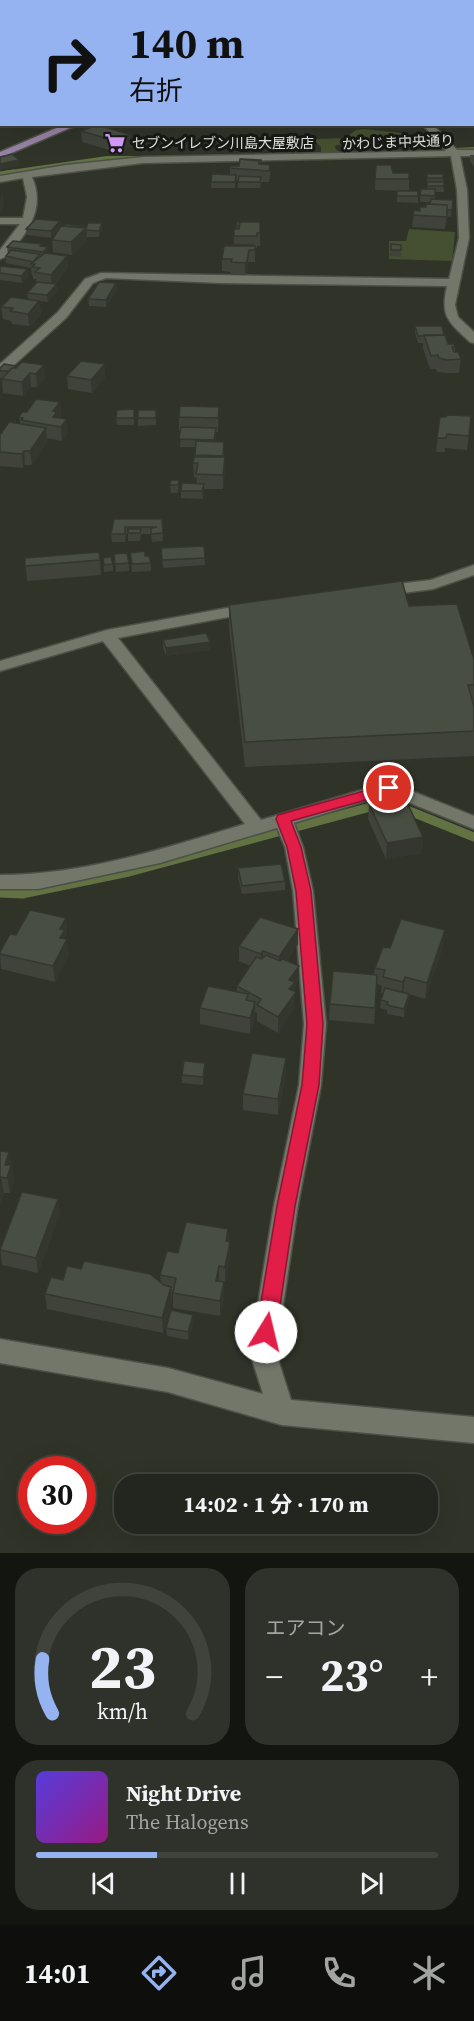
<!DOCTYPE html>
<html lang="ja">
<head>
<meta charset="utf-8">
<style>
	:root { --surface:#23261e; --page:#2f322b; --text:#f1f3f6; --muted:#a3a5a4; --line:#40433c; --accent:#95b2f1 }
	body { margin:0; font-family:"Source Serif 4","Noto Sans JP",serif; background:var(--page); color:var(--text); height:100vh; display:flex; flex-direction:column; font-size:22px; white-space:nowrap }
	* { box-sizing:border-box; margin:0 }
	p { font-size:20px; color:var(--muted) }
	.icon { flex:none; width:33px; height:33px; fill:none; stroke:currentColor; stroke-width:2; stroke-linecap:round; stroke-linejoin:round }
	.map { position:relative; height:1553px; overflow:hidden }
	.drawer { display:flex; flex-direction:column; gap:15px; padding:15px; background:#131510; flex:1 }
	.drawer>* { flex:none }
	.hud { position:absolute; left:0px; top:0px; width:474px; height:126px; box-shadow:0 6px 24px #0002,0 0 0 2px var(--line); background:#95b2f1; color:#111; overflow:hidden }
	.speed { position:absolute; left:18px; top:1456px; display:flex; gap:12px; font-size:30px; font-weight:700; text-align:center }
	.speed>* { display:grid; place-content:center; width:78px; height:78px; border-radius:50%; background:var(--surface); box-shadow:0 6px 24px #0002,0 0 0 2px var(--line); line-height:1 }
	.speed .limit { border:9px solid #d22; background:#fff; color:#111 }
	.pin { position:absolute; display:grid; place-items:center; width:51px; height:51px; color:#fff; margin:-26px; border:3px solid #fff; border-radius:50%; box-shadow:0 2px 6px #0007 }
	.me { position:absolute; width:66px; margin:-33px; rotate:9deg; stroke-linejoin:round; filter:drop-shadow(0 0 4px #0008) }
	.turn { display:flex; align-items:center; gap:21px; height:126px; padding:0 30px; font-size:27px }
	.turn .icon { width:78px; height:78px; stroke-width:2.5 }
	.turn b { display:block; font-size:42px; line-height:51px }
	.big { font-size:45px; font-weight:700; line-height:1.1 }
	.drawer .card { flex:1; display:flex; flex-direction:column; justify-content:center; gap:9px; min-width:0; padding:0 21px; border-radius:24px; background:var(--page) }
	.drawer .dial { align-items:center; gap:0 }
	.dial svg { height:156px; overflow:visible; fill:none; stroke:var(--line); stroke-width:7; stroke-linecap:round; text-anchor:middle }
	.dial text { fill:var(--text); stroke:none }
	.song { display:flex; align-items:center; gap:18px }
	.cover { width:72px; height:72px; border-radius:9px; background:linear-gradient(135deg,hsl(250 70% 55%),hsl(310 70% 35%)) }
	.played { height:6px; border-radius:3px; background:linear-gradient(90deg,var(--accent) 30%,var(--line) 30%) }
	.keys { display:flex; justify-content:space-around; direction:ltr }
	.heat { display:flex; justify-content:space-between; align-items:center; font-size:33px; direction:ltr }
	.drawer .tiles { flex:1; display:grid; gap:15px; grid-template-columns:1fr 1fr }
	.card:last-child { grid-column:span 2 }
	.trip { position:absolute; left:114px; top:1474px; width:324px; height:60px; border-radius:24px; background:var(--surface); box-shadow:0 6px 24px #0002,0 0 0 2px var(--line); font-weight:700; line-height:60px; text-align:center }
	.tab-bar { display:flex; height:96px; justify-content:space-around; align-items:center; background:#0e0f0c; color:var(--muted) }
	.tab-bar .icon { width:42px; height:42px }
	.tab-bar .active { color:var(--accent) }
	.tab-bar b { font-size:27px; color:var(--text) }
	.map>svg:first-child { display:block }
</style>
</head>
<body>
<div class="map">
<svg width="474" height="1553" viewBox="0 0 474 1553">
	<rect width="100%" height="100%" fill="#2f3328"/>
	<path fill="#455030" d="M364,129L429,136L432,139H437L445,149L385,146L377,144L372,140L362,144L336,145L335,148L340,153L321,152V147L315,141L316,139L345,138L356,130Z
		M409,229L455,232L452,261L389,259V241H406Z"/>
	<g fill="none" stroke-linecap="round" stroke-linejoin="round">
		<path stroke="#627243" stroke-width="4" d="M456,150L474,149
			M4,173L107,158H144"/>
		<path stroke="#627243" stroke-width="5" d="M0,174L14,172"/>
		<path stroke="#627243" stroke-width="9" d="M402,808L474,837
			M0,893L22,894L129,872L378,805"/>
		<path fill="#627243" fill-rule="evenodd" d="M472,36H474V50H472Z
			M0,42H2V56H0Z"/>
		<g stroke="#4c5047" stroke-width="3">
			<path id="minor" d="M5,0H24L2,2Z
				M294,0H302L304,2H295Z
				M398,0H420L423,2H399Z
				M472,2H474V6H472Z
				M422,124H432L457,150H474V156H460L467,190L469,238L455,305L458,317L474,332V343L470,342C448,321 440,317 447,286L221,283L106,278L93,283L66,318L4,374L0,375V364L58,312L85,279L101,273L449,279L459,238L457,190L451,156L143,163L32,177C43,202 34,223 18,243C13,249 8,257 0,259V250L20,224H0V218H23L27,197L23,178L0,182V176L66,165L143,157L446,151Z
				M474,565V575L433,589L380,596L372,591L380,586L431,580Z
				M254,603L260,605L262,608L260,611L118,638L261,820L389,782L474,816V829L388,794L294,823L303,847L313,891L326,1024L321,1085L298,1205L276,1353L291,1400L474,1417V1443L282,1425L168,1392L0,1363V1339L168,1368L263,1394L250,1353L274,1205L299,1085L304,1024L293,891L285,847L277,828L160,863L38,889H0V875C83,875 166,848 245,824L103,641L0,671V661L107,630Z"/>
		</g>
		<g stroke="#4c5047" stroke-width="3">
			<path id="major" d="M258,0H267L266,2Z
				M66,124H79L0,158V152Z"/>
		</g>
		<use href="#minor" fill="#72776a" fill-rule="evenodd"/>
		<use href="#major" fill="#9781a4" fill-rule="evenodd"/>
	</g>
	<path fill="#3f4339" d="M223,0H241V2H223Z
		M474,5V20L472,19V7Z
		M81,131L131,135L132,146L116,152L82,142Z
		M470,155H474V167L470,161Z
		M261,160V164L270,165V176L269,182H261L260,188H238V180H236L235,188H211V182L230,175V166H239Z
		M376,165L409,179V191L375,190Z
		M427,174L443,178L444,192H435V199L453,200L451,217L447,216L445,229L412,227L414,210L420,211L430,204L431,202H420L421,189H427Z
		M397,191H418V203L397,202Z
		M60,221L61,227L83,226V227L86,228L102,223V230L99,237H86L87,240L72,255L53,252L52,240L60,228L51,238L27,235L26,229Z
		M237,222H260V246H257V248H255V262H248L247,273L245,275H231V272L222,271V259L234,245V229H236Z
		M42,244V246L49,253L67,256L68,268L55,284L58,291L48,302L39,301L41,314L29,326L12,324L11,321L3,319L1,307L28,299L27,293L36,283V279H33V276H32L31,268L6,263V256L8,254L7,247Z
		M391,244L401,250V257L390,256Z
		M0,266L29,276L22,283L0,280Z
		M116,283L117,290L106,307L89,306L88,299Z
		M415,326L455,347V352L461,359L459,373H446L437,372L436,369H430L423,348V343H418L415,333Z
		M22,362L45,378L37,387H31L23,396L3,393L2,379L3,378H0V368L16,367Z
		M67,376L105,378L92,393L68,389Z
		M60,402L61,416L59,418L68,432L62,441L47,438V442L32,465H25L23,468L0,466V435L20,423L19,417L27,412Z
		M219,407L218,432H216L215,442H224V457H225V471L223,489H204L203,499L181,498V491L197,483L196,477H194L193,463L196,447H180L181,431H179V417Z
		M134,409V425H117L116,418Z
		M138,410H156V425L138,426Z
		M471,416L467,450L445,448V452H436L440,417Z
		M179,480L178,493H171L170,485Z
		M114,519H162L163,541L152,542L151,534H141L140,541H128V534H126L125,542H112L111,534Z
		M161,548L205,558V565L163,568Z
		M130,553L145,556L151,563V571L132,572Z
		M114,554L129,563V571L116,572Z
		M25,558L100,560L101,575L27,581Z
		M103,558L113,564V571L104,572Z
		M229,605L409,606L474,660V756L245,767L229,629Z
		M163,640L210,650L166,656L163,648Z
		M369,804L423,837L422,853L386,859L368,819Z
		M238,868L285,881V890L242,894L238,877Z
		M66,918L67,933L65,937L69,955L55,982L1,969L0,952Z
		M298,929V944L287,961L299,966L298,982L295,986V1008L278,1033L257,1021V1013L255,1012V1018L250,1034L200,1024V1008L237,992V986L250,966L239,961V946Z
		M443,946L425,999L409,994L408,1002L404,1017L387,1014V1010L380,1008L381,1000L383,993H381L382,986L377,984L374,1024L329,1020L330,1004L374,974L375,968L390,948Z
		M286,1058V1073L278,1115L243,1110V1094Z
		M205,1072L203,1085L182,1083V1075Z
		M0,1151L9,1152L14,1181L10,1193H4L0,1204Z
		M58,1199L60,1214L38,1273L2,1265L0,1248Z
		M228,1229L229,1242L230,1258L225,1282H219H224V1297L220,1316L173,1308V1292H172V1302L163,1333L47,1309L45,1294L63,1280L161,1283L160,1275L178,1253Z
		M193,1323L188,1340L167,1336L166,1328Z"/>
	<path fill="#33372e" d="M107,0H124L125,1L107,2Z
		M131,135L132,146L116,152L115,141Z
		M19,160L20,166L0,170V164Z
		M3,193L4,205L0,213V199Z
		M60,221L61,227L51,238V231Z
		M102,223V230L99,237V231Z
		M83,226V230L86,228L87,240L72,255L71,242Z
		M48,247L49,253L44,259L43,252Z
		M249,250L247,273L245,275V263Z
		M67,256L68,268L52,287L51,275Z
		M28,269L29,276L22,283L21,276Z
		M116,283L117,290L106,307V300Z
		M57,284L58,291L48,302L47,295Z
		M39,301L41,314L29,326L28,314Z
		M105,364V378L92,393L91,380Z
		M44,365L45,378L37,387L36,374Z
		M30,373L31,387L23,396L22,382Z
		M60,402L61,416L54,426L53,411Z
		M67,419L68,432L62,441L61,427Z
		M46,428L47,442L32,465L30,451Z
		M24,451L25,465L23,468L22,454Z
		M225,457V471L223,489V475Z
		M204,484V491L203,499L202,491Z
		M210,642V650L166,656V648Z
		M423,837L422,853L386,859L387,843Z
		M66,918L67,933L65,937L66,941L67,939L69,955L55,982L53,966L60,929Z
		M298,929V944L279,973V957Z
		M445,930L443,946L425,999L427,983Z
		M263,951V966L260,970L261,954Z
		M299,966L298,982L295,986V1008L278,1033V1017L289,980Z
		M405,977L403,993L401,998L403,982Z
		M409,994L408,1002L404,1017V1009Z
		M255,1002V1018L250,1034V1018Z
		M286,1058V1073L278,1115V1099Z
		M205,1063V1072L203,1085V1077Z
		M9,1152L14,1181L10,1193L5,1165Z
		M1,1177L4,1193L0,1204V1181Z
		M58,1199L60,1214L38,1273L36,1258Z
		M228,1229L229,1244L226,1241Z
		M230,1242V1258L225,1282V1267Z
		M219,1266V1281L216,1296V1281Z
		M224,1282V1297L220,1316V1301Z
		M171,1287L172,1302L163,1333L162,1318Z
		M193,1315V1323L188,1340V1332Z"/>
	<path fill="#494e42" stroke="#33372e" stroke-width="1.5" d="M160,0H165L166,2L146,1Z
		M207,0L208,2L192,1Z
		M98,125L131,135L115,141L81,131Z
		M12,154L19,160L0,164V157Z
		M240,159L259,161V164L270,165L269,171L230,168V166H239Z
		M241,159L261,160V163H259V161Z
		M376,165H391L393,173H409V179H375Z
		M212,174L236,175L235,182H211Z
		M427,174H443V178H427Z
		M239,176L261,177L260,182H238Z
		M427,182H444V186H427Z
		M421,189H435V196L420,195Z
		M397,191H418V196H397Z
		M431,199L453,200L452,210H447V205L430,204Z
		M426,204L447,205V217L413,215L414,210L420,211V207H426Z
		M36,219L60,221L51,231L26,229Z
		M237,222H240L239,226H236Z
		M240,222H260V233H257V236H234V229H239Z
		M88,223H102L99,231L86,230V228Z
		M66,224L83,226L82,227L64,226Z
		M61,226L86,228L71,242L52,240Z
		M13,241L42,244L40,246L48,247L43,252L7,247Z
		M391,244L401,245V250H391Z
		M225,245H253V246H224Z
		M224,246H255V250H249L247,261L245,263L231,262L232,259H222Z
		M11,250L40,254L33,262L6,256Z
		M45,253L67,256L51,275L35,272L40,268L32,267L35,264H31Z
		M0,266L28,269L21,276L0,273Z
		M37,282L57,284L47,295L27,293Z
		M99,282L116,283L106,300L88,299Z
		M11,297L39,301L28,314L10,311L13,308L1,307Z
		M415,326H442L444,335L418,336Z
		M424,335H445L448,344H454L455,347H452L454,352H458L461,359L447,360L439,358L438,355L431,356Z
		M81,361L105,364L91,380L67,376Z
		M22,362L44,365L36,374L30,373L22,382L2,379L12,368H16Z
		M4,364L16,366L14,368H12L9,371H0V368Z
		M36,399L60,402L53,411L57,412L53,417L67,419L61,427L21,420L23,418L19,417L22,412H27Z
		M180,406L219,407L218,418L179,417Z
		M134,409V418H116L117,410Z
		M138,410H156V418H138Z
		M447,415L471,416L469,436L447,434L446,438H437L440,417H446Z
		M9,422L46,428L30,451H24L22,454L0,452V435Z
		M181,427L216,428L214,440L179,439Z
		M196,441L224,442L223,456L195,455Z
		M194,457H225L223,475L196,474L198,463H193Z
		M171,480H179L178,485H170Z
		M182,483L204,484L202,491H181Z
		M114,519H162L163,533L151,534V528L157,527H125V534H111Z
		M128,529H141L140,533H128Z
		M204,546L205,558L162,560L161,548Z
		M145,551V556H149L151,563L132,564L130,553Z
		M99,552L100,560L25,566V558Z
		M127,553L129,563L115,564L114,554Z
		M111,557L113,564L104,565L103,558Z
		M402,581L409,606L457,604L474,660V685H468L474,707V731L245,742L229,605Z
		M206,633L210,642L166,648L163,640Z
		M405,798L423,837L387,843L369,804Z
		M281,864L285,881L242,886L238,868Z
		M30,910L66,918L60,929L65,930L60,938L67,939L53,966L0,954V952L10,934L16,935Z
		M260,917L298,929L279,957L263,951L261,954L239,946Z
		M401,919L445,930L427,983L405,977L403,982L383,977L385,970L375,968L383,947L390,948Z
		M266,955L280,961L283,959L299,966L289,980L295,982L289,989L296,992L278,1017L257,1005L261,999L237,986L256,957L262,959Z
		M333,971L377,975L375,1008L330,1004Z
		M208,986L248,994L246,1000L255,1002L250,1018L200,1008Z
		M385,988L409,994L404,1009L387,1005L388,1002L381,1000Z
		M252,1053L286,1058L278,1099L243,1094Z
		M184,1061L205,1063L203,1077L182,1075Z
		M0,1151L9,1152L5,1165H11L7,1178L1,1177L0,1181Z
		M22,1192L58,1199L36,1258L0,1250Z
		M186,1222L228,1229L226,1241L230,1242L225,1267L219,1266L216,1281L224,1282L220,1301L173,1293L176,1278L160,1275L167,1251L178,1253Z
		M84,1261L150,1274L164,1285L171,1287L162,1318L45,1294L51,1277L63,1280L67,1266L81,1269Z
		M171,1310L193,1315L188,1332L166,1328Z"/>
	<path fill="#e11d48" stroke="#92132f" stroke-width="1.5" d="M389,784L396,788L394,792L291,821L301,847L311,891L323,1024L319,1085L295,1206L276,1332L273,1338L266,1341L259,1338L256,1332L277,1206L302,1085L307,1024L296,891L287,847L276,819L278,815Z"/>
	<defs>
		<g id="supermarket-bare" transform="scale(1.62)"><path d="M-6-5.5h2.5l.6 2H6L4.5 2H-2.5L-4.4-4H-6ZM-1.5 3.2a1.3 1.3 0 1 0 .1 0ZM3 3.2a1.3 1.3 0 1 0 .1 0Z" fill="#d49cfb" stroke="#181a15" stroke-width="2.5" paint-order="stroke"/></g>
	</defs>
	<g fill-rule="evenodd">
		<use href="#supermarket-bare" x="115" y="143"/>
	</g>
	<g text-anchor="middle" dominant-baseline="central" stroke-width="6" stroke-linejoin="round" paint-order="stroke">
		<g font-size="14" fill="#e3e6df" stroke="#181a15">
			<text transform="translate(398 142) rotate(-2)">かわじま中央通り</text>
		</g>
		<g font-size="14" fill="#e3e6df" stroke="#181a15" text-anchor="start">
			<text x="132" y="143">セブンイレブン川島大屋敷店</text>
		</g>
	</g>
</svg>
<div class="speed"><div class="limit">30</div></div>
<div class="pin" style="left:389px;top:788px;background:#d93025"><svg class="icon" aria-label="arrive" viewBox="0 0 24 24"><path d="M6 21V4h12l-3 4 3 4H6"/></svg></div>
<svg class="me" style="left:266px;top:1332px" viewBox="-20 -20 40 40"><circle r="19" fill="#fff"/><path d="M0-13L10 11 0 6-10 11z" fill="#e11d48"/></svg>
<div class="trip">14:02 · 1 分 · 170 m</div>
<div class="hud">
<div class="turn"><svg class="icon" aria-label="right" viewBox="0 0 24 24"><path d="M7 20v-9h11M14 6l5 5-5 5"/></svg><div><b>140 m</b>右折</div></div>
</div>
</div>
<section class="drawer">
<div class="tiles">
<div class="card dial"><svg viewBox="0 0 100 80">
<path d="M14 69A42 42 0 1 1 86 69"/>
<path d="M14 69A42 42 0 0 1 9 41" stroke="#95b2f1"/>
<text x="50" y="56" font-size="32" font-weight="700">23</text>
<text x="50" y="72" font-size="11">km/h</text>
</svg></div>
<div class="card"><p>エアコン</p>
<div class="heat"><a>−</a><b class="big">23°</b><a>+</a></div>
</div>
<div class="card">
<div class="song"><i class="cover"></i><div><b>Night Drive</b><p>The Halogens</p></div></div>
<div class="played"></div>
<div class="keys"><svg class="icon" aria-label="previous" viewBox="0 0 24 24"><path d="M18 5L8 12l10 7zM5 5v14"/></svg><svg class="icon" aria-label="pause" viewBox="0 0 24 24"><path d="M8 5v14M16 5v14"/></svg><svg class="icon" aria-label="next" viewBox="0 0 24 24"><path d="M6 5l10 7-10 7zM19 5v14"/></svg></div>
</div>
</div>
</section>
<nav class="tab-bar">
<b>14:01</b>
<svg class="icon active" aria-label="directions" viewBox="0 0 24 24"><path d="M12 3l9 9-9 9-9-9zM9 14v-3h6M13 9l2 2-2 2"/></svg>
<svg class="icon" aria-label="music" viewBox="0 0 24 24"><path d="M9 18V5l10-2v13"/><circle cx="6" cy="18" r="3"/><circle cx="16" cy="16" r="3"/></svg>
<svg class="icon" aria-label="phone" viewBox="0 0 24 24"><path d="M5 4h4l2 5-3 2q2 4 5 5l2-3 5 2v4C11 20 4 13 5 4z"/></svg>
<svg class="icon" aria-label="climate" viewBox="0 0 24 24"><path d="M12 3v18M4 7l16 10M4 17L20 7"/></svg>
</nav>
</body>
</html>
